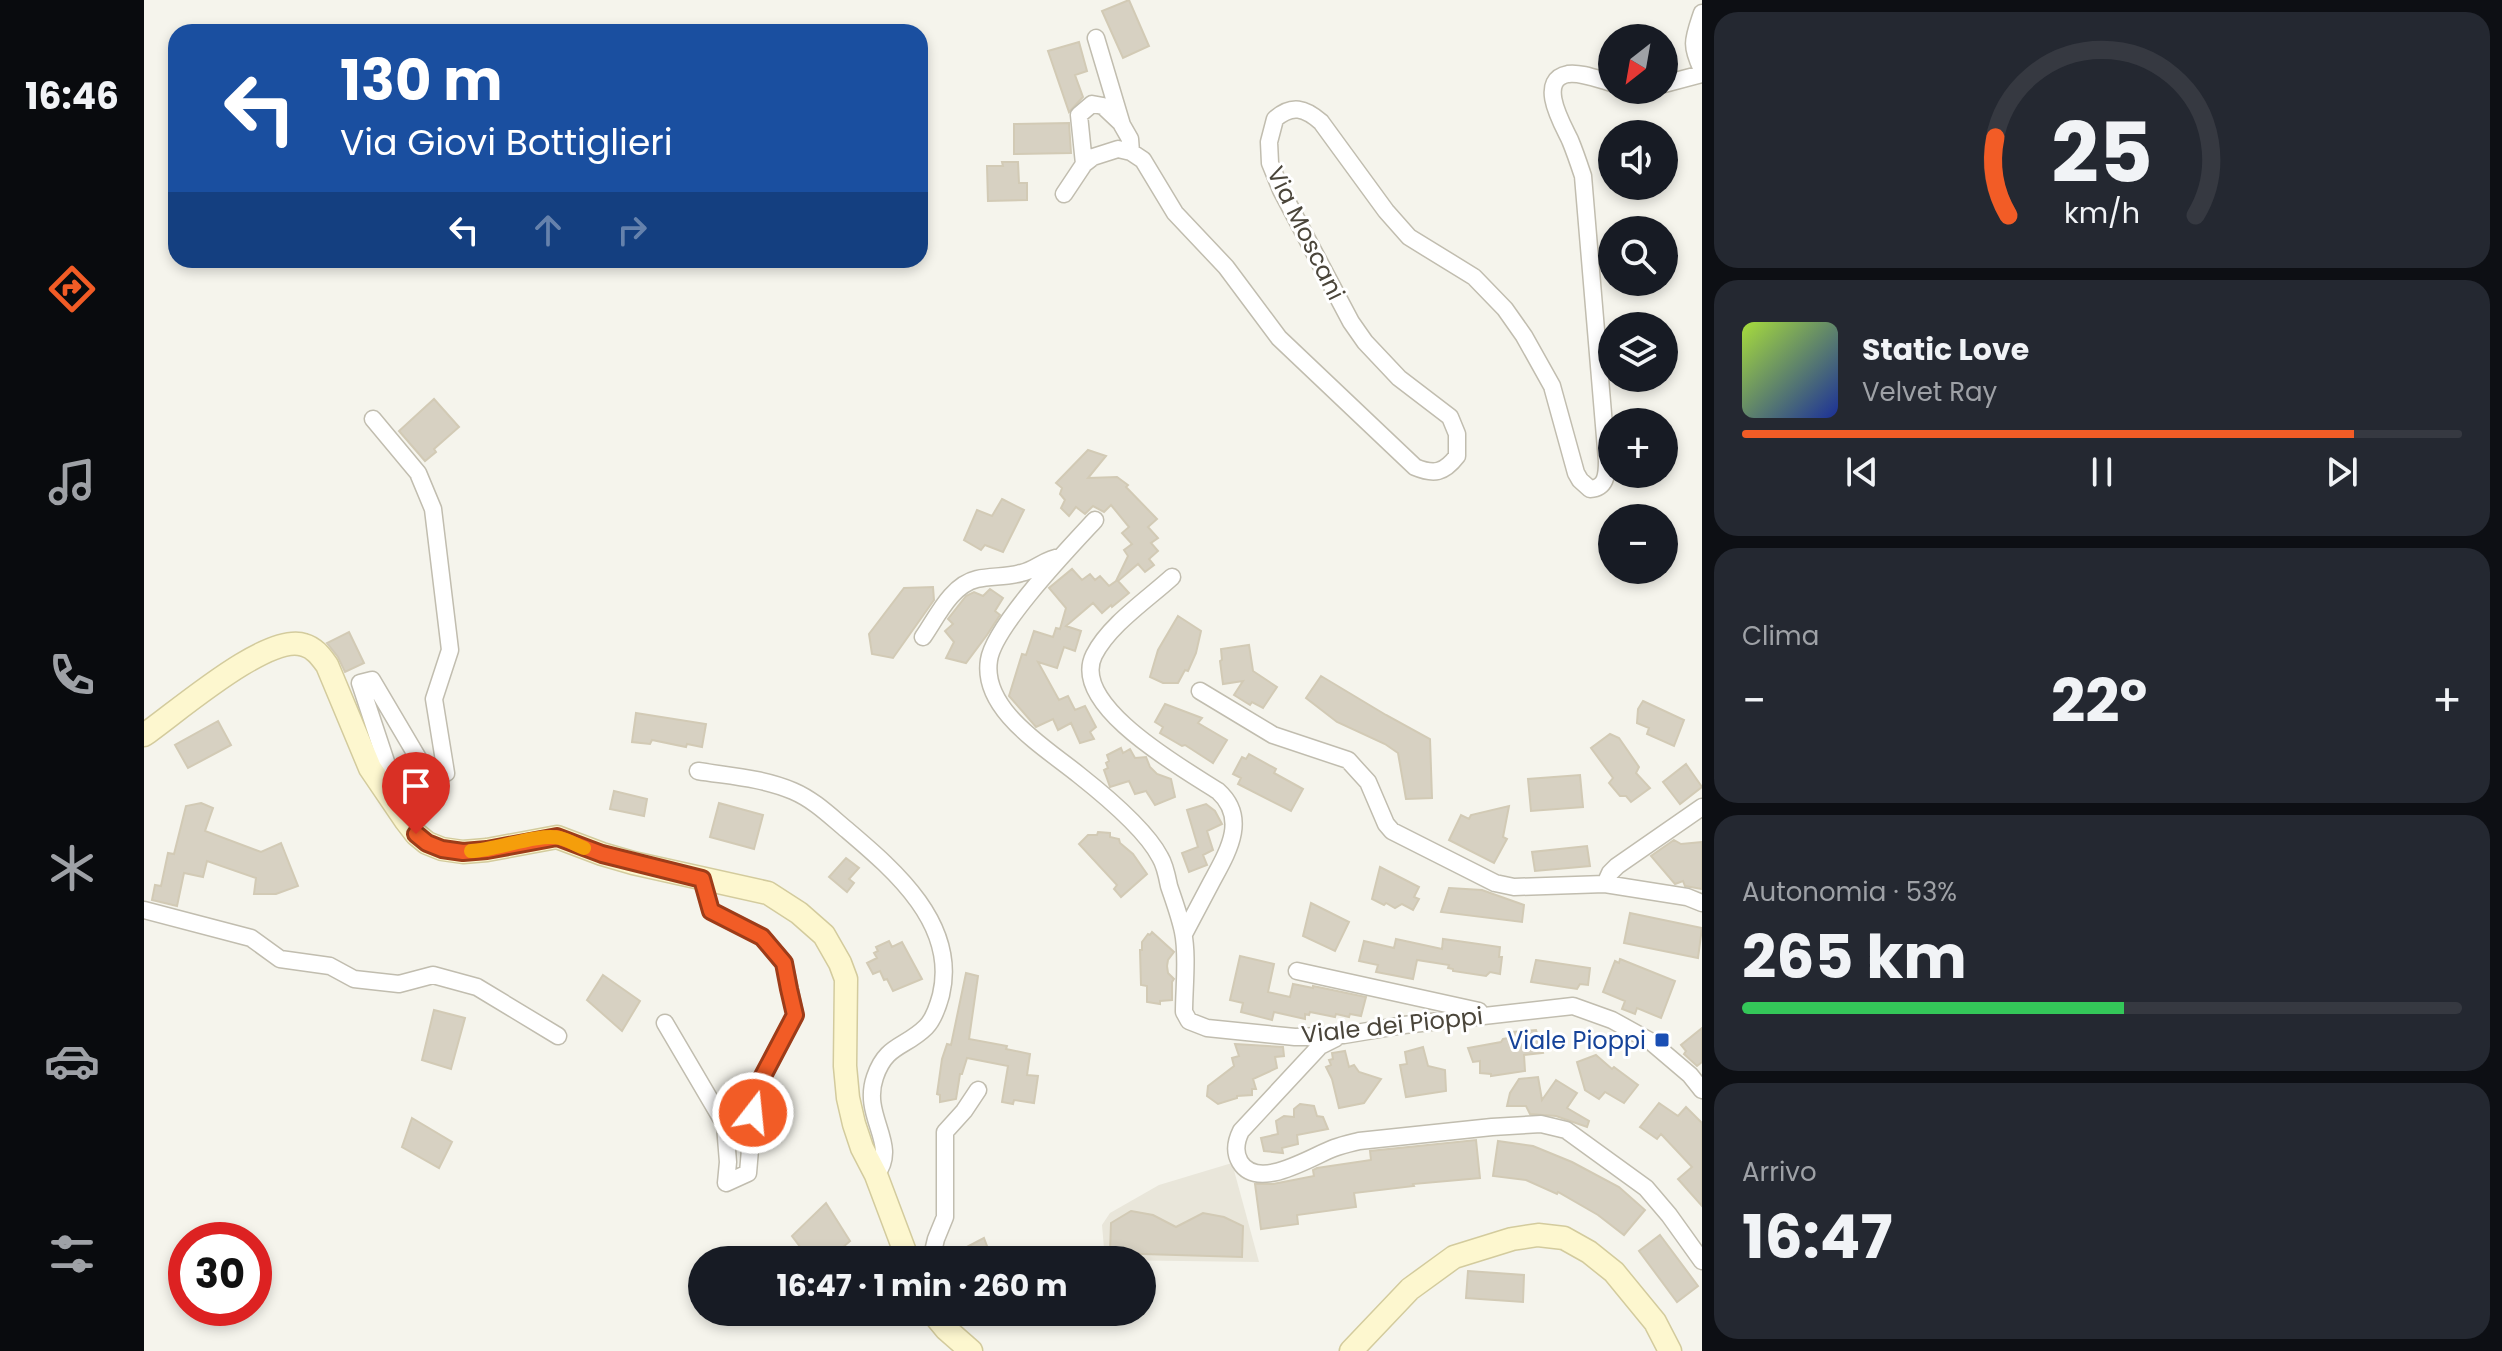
<!DOCTYPE html>
<html lang="it">
<head>
<meta charset="utf-8">
<style>
	:root { --surface:#171b24; --page:#242831; --text:#f1f3f6; --muted:#9ea1a6; --line:#363941; --accent:#f25c26 }
	body { margin:0; font-family:Poppins,sans-serif; background:var(--page); color:var(--text); height:100vh; display:flex; flex-direction:column; font-size:30px; white-space:nowrap }
	* { box-sizing:border-box; margin:0 }
	p { font-size:26px; color:var(--muted) }
	.icon { flex:none; width:44px; height:44px; fill:none; stroke:currentColor; stroke-width:2; stroke-linecap:round; stroke-linejoin:round }
	.map { position:relative; flex:1; overflow:hidden }
	.panel { display:flex; flex-direction:column; gap:12px; padding:12px; background:#0d0f14; width:800px }
	.panel>* { flex:none }
	.banner { position:absolute; left:24px; top:24px; width:760px; height:244px; border-radius:24px; box-shadow:0 4px 12px #0003; background:#1a4fa0; color:#fff; overflow:hidden }
	.needle { width:52px; rotate:211deg }
	.tools { position:absolute; left:1454px; top:24px; display:grid; gap:16px }
	.tools a { display:grid; place-items:center; width:80px; height:80px; border-radius:50%; background:var(--surface); box-shadow:0 4px 12px #0003; font-size:40px }
	.speed { position:absolute; left:24px; top:1222px; display:flex; gap:16px; font-size:40px; font-weight:700; text-align:center }
	.speed>* { display:grid; place-content:center; width:104px; height:104px; border-radius:50%; background:var(--surface); box-shadow:0 4px 12px #0003; line-height:1 }
	.speed .limit { border:12px solid #d22; background:#fff; color:#111 }
	.pin { position:absolute; display:grid; place-items:center; width:68px; height:68px; color:#fff; margin:-82px -34px; border-radius:50% 50% 50% 0; rotate:-45deg; box-shadow:0 0 8px #0007 }
	.pin .icon { rotate:45deg }
	.me { position:absolute; width:88px; margin:-44px; rotate:16deg; stroke-linejoin:round; filter:drop-shadow(0 0 6px #0008) }
	.turn { display:flex; align-items:center; gap:28px; height:168px; padding:0 40px; font-size:36px }
	.turn .icon { width:104px; height:104px; stroke-width:2.5 }
	.turn b { display:block; font-size:56px; line-height:68px }
	.lanes { display:flex; align-items:center; height:76px; padding:0 40px; background:#0003; justify-content:center; gap:40px; direction:ltr }
	.lanes .off { opacity:.35 }
	.big { font-size:60px; font-weight:700; line-height:1.1 }
	.panel .tile { flex:1; display:flex; flex-direction:column; justify-content:center; gap:12px; min-width:0; padding:0 28px; border-radius:24px; background:var(--page) }
	.panel .dial { align-items:center; gap:0 }
	.dial svg { height:208px; overflow:visible; fill:none; stroke:var(--line); stroke-width:7; stroke-linecap:round; text-anchor:middle }
	.dial text { fill:var(--text); stroke:none }
	.song { display:flex; align-items:center; gap:24px }
	.cover { width:96px; height:96px; border-radius:12px; background:linear-gradient(135deg,hsl(80 70% 55%),hsl(230 70% 35%)) }
	.played { height:8px; border-radius:4px; background:linear-gradient(90deg,var(--accent) 85%,var(--line) 85%) }
	.keys { display:flex; justify-content:space-around; direction:ltr }
	.heat { display:flex; justify-content:space-between; align-items:center; font-size:44px; direction:ltr }
	.charge { height:12px; border-radius:6px; background:linear-gradient(90deg,#34c759 53%,var(--line) 0) }
	.trip { position:absolute; left:544px; top:1246px; width:468px; height:80px; border-radius:40px; background:var(--surface); box-shadow:0 4px 12px #0003; font-weight:700; line-height:80px; text-align:center }
	main { display:flex; flex:1; min-height:0 }
	.tabs { display:flex; flex-direction:column; width:144px; justify-content:space-around; align-items:center; background:#090b0e; color:var(--muted) }
	.tabs .icon { width:56px; height:56px }
	.tabs .selected { color:var(--accent) }
	.tabs b { font-size:36px; color:var(--text) }
	.map>svg:first-child { display:block }
</style>
</head>
<body>
<main>
<nav class="tabs">
<b>16:46</b>
<svg class="icon selected" aria-label="directions" viewBox="0 0 24 24"><path d="M12 3l9 9-9 9-9-9zM9 14v-3h6M13 9l2 2-2 2"/></svg>
<svg class="icon" aria-label="music" viewBox="0 0 24 24"><path d="M9 18V5l10-2v13"/><circle cx="6" cy="18" r="3"/><circle cx="16" cy="16" r="3"/></svg>
<svg class="icon" aria-label="phone" viewBox="0 0 24 24"><path d="M5 4h4l2 5-3 2q2 4 5 5l2-3 5 2v4C11 20 4 13 5 4z"/></svg>
<svg class="icon" aria-label="climate" viewBox="0 0 24 24"><path d="M12 3v18M4 7l16 10M4 17L20 7"/></svg>
<svg class="icon" aria-label="car" viewBox="0 0 24 24"><path d="M5 17H2v-5l4-1 3-4h7l3 4 3 1v5h-3M9 17h6M6 11h13"/><circle cx="7" cy="17" r="2"/><circle cx="17" cy="17" r="2"/></svg>
<svg class="icon" aria-label="filters" viewBox="0 0 24 24"><path d="M4 7h16M4 17h16"/><circle cx="9" cy="7" r="2"/><circle cx="15" cy="17" r="2"/></svg>
</nav>
<div class="map">
<svg width="1558" height="1351" viewBox="0 0 1558 1351">
	<rect width="100%" height="100%" fill="#f5f4ec"/>
	<path fill="#e9e6da" d="M1088,1163L1115,1262L961,1260L958,1225L966,1213L1015,1185Z"/>
	<path fill="#d7d1c2" stroke="#d2cab5" stroke-width="2" d="M985,0L1005,46L979,58L958,11Z
		M935,42L943,71L931,75L939,97L925,112L904,51Z
		M925,123L927,153L870,154V124Z
		M858,162H874L875,183H883V200L844,201L843,166H859Z
		M290,399L315,427L290,449L292,452L281,461L255,431Z
		M944,450L962,456L944,478L973,477L984,485L982,487L1013,519L1004,527L1014,538L1007,543L1014,551L1005,559L1010,565L1001,572L994,564L974,581L985,593L968,607L967,605L958,613L949,603L922,626L937,631L931,651L920,647L913,668L894,662L915,700L924,696L931,710L941,706L952,727L946,732L950,739L936,743L927,723L914,730L909,719L892,727L865,696L878,654L882,655L890,631L909,637L912,628L916,629L922,608L905,588L928,569L938,580L946,574L951,580L956,576L965,586L972,581L984,556L980,550L988,544L978,533L985,527L967,505L960,512L949,506L941,514L932,507L925,516L917,508L921,500L916,494L918,488L912,483Z
		M858,499L880,510L859,552L841,545L837,550L820,540L833,510L848,516Z
		M789,587L790,600L749,658L728,654L725,634L760,588Z
		M846,589L859,598L851,611L856,615L843,635L822,663L802,658L810,642L801,631L809,624L804,619L822,596L830,592L839,596Z
		M1034,616L1057,631L1052,653L1044,671L1041,670L1034,683H1019L1006,677L1014,650Z
		M205,632L220,663L201,672L194,657L183,643Z
		M1105,645L1109,671L1133,687L1119,708L1108,702L1106,705L1090,695L1099,681L1079,684L1076,661L1078,660L1077,649Z
		M1177,676L1242,715L1286,739L1288,798L1262,799L1254,753L1241,744L1193,722L1162,698Z
		M1499,701L1540,720L1530,746L1503,734L1505,728L1493,723L1494,709Z
		M1021,704L1058,718L1054,723L1083,740L1069,763L1041,745L1038,746L1016,733L1019,727L1011,722Z
		M492,713L562,724L558,747L543,744L542,747L508,740L506,744L488,742Z
		M74,721L87,745L44,768L31,745Z
		M1466,734L1475,738L1495,767L1492,773L1506,788L1487,802L1482,796H1476L1465,783L1469,778L1447,748Z
		M977,748L979,753L986,749L991,758L1002,757L1006,767L1013,774L1027,779L1031,797L1011,805L1002,791L991,794L985,781L966,787L960,770L964,768L962,763L965,761L963,755Z
		M1105,754L1132,769L1130,773L1159,789L1147,811L1094,784L1097,778L1089,774L1098,757L1102,759Z
		M1542,764L1558,787L1536,804L1519,782Z
		M1436,775L1439,807L1387,811L1384,779Z
		M470,791L503,799L500,816L466,809Z
		M57,803L69,808L61,831L117,852L137,843L154,886L132,894H110L112,878L63,861L59,877L40,873L33,906L8,900L11,885L17,886L24,853L30,854L42,806Z
		M575,803L619,815L610,849L566,837Z
		M1062,804L1071,811L1078,824L1063,831L1069,850L1059,855L1063,865L1045,872L1038,853L1054,847L1043,810Z
		M1365,806L1359,837L1363,839L1350,863L1305,840L1317,815L1325,819L1327,815Z
		M954,832L966,833V837L975,839L976,843L989,854L1003,874L977,897L970,889L973,885L935,844L944,835H953Z
		M1530,840L1537,844L1558,842V889L1541,886L1539,881L1531,884L1507,856Z
		M1443,846L1446,866L1391,871L1388,852Z
		M702,858L715,868L705,879L710,883L703,892L685,877Z
		M1236,867L1275,887L1270,897L1275,899L1269,910L1258,904L1251,908L1242,903L1240,905L1228,899Z
		M1305,888L1338,890L1380,905L1378,922L1297,912Z
		M1167,903L1205,922L1191,951L1159,936Z
		M1486,913L1558,928L1554,958L1480,943Z
		M1008,932L1030,952L1024,960L1023,966L1024,973L1030,979L1028,982V1000L1016,1001V1004L1003,1002V986L997,985L996,950H998V942L1004,934L1006,935Z
		M1252,939L1298,949L1299,939L1356,947L1355,957H1358L1356,974L1346,972L1342,976L1309,971V969L1304,968L1305,965L1273,960L1269,979L1232,972L1234,965L1215,961L1220,941L1250,948Z
		M745,941L748,947L758,942L778,979L749,991L743,979L740,980L736,971L729,974L723,963L733,958L730,953L734,951L732,947Z
		M1096,956L1130,964L1124,992L1146,997L1149,984L1169,988V986L1222,997L1217,1016L1206,1014L1205,1017L1192,1014L1191,1017L1166,1012L1165,1015L1161,1014V1019L1130,1012L1128,1020L1097,1012L1099,1003L1086,1000Z
		M1476,959L1531,981L1517,1018L1493,1008L1491,1014L1478,1009L1481,1001L1459,992L1471,961L1475,963Z
		M1392,960L1446,968L1444,985L1436,984L1433,989L1387,982Z
		M822,973L834,976L825,1039L863,1046L862,1049L886,1054L883,1075L894,1076L890,1103L870,1100L869,1104L858,1102L864,1066L823,1058L818,1074H816L812,1099L796,1102V1095L793,1094L798,1059L803,1044L807,1045Z
		M459,975L496,1001L478,1031L443,1000Z
		M290,1010L321,1018L307,1069L278,1060Z
		M1558,1028V1062L1553,1066L1540,1054L1542,1051L1537,1045Z
		M1392,1030L1399,1053L1380,1055L1381,1071L1347,1076V1074L1336,1073V1061L1329,1062L1324,1048L1357,1042L1359,1039L1370,1037L1369,1032Z
		M1091,1044L1139,1047L1140,1056L1131,1057L1133,1068L1109,1079L1112,1089H1108V1095L1093,1096V1098L1074,1104L1063,1096L1064,1086L1090,1066L1088,1058L1095,1056Z
		M1279,1047L1284,1066L1301,1070L1302,1091L1262,1097L1256,1065L1263,1064L1261,1052Z
		M1201,1051L1205,1067L1210,1065L1215,1072L1237,1079L1220,1103L1195,1108L1188,1079L1182,1067L1187,1065L1185,1060L1189,1059L1188,1053Z
		M1452,1055L1468,1069L1470,1067L1494,1085L1480,1103L1461,1092L1455,1099L1441,1090L1433,1062Z
		M1394,1077L1398,1100L1412,1080L1433,1093L1423,1108L1445,1121L1443,1127L1412,1116L1386,1114L1382,1106H1363L1366,1093L1375,1079Z
		M1515,1103L1534,1116L1542,1107L1558,1123V1206L1534,1179L1548,1167L1517,1134L1513,1139L1496,1127Z
		M1156,1104L1170,1106L1173,1116L1179,1117L1184,1129L1153,1135L1154,1144L1138,1148L1139,1153L1120,1151L1117,1138L1134,1134L1132,1121L1140,1116L1150,1117V1109Z
		M268,1118L308,1142L295,1168L258,1147Z
		M1332,1140L1336,1178L1269,1184L1270,1186L1210,1193L1212,1207L1153,1215L1154,1224L1117,1229L1111,1184H1129L1170,1176L1169,1170L1173,1168L1227,1160L1226,1151Z
		M1354,1141L1389,1146L1428,1162L1475,1187L1501,1210L1480,1235L1454,1215L1414,1192L1413,1194L1382,1180L1349,1176Z
		M682,1203L706,1241L684,1260H666L648,1236Z
		M987,1211L1009,1215L1032,1227L1059,1213L1080,1217L1099,1226L1098,1257L966,1253L967,1223Z
		M1516,1235L1554,1286L1533,1302L1495,1251Z
		M840,1238L847,1257L838,1260H798Z
		M1324,1271L1380,1275L1379,1302L1322,1298Z"/>
	<g fill="none" stroke-linecap="round" stroke-linejoin="round">
		<g stroke="#c1bdaf" stroke-width="19">
			<path id="street" d="M1558,13C1549,40 1546,44 1558,70
				M952,38L978,125L986,139L987,152
				M1520,84L1558,74
				M940,164L935,115L948,104L959,106L977,123
				M920,194L940,164L949,157L974,149L987,152L999,160L1031,213L1082,267L1135,338L1271,467C1290,475 1300,473 1313,456V434L1306,417L1255,378L1221,342L1207,322L1137,190L1126,163L1125,142L1131,119C1148,104 1161,108 1177,122L1242,211L1265,237L1330,277L1361,309L1380,336L1408,386L1432,473L1436,480L1446,489C1462,488 1463,475 1463,461L1439,176C1435,164 1431,152 1426,140C1419,125 1392,80 1424,74C1437,72 1456,80 1468,83
				M229,419L274,473L289,509L306,650L290,699L302,773L287,780L228,680L216,683L255,801
				M951,520C926,547 850,626 845,660C837,710 902,748 935,775C959,794 1002,830 1016,857C1021,865 1023,876 1025,886C1030,901 1036,917 1039,932C1044,955 1040,988 1040,1012L1045,1021L1063,1028L1151,1037L1200,1035L1260,1025L1429,1006L1468,1020L1506,1041L1546,1075L1558,1090
				M1028,577C1004,599 965,625 950,655C925,705 1040,769 1074,791C1105,819 1083,853 1067,883C1058,900 1049,917 1040,934
				M779,637C793,617 807,585 833,579C848,576 863,577 877,573C892,570 900,559 917,557
				M1056,691L1129,735L1204,760L1224,782L1242,824L1248,831L1351,883L1370,887L1461,884L1543,897L1558,903
				M554,771C585,776 619,778 649,791C670,800 685,815 703,830C750,870 814,924 797,995C794,1006 790,1019 782,1027C761,1048 742,1044 731,1077C717,1117 756,1144 732,1175
				M1461,884L1466,873L1473,866L1558,807
				M0,910L107,938L136,959L186,966L210,979L255,984L289,975L333,987L414,1036
				M1153,971L1335,1011
				M521,1023L581,1125L584,1162L582,1183L604,1173L611,1091L651,1015L640,963L618,937L567,911L558,879
				M1192,1038L1176,1046L1097,1131C1092,1141 1090,1152 1096,1162C1114,1192 1168,1156 1190,1148C1198,1145 1207,1143 1215,1141L1348,1127L1397,1124L1422,1130L1502,1188L1525,1215L1558,1261
				M787,1260L792,1239L801,1217V1132L820,1111L834,1090"/>
		</g>
		<g stroke="#d3cb9d" stroke-width="25">
			<path id="secondary" d="M0,735C32,713 124,632 160,645C171,648 177,657 183,665L226,768L262,821L272,834L283,843L298,849L319,852L343,850L413,837L458,854L489,863L624,893L655,913L680,935L696,963L702,979L701,1066L704,1098L710,1124L718,1148L732,1175L764,1260
				M788,1312L802,1329L827,1351
				M1207,1351L1266,1289L1310,1257L1368,1239L1394,1235L1420,1238L1445,1252L1470,1272L1511,1322L1526,1351"/>
		</g>
		<use href="#street" stroke="#fff" stroke-width="16"/>
		<use href="#secondary" stroke="#fdf7cf" stroke-width="22"/>
	</g>
	<g fill="none" stroke-linecap="round" stroke-linejoin="round">
		<g stroke="#9d3c19" stroke-width="20">
			<path id="route" d="M272,834L283,843L298,849L319,852L343,850L413,837L458,854L558,879L567,911L618,937L640,963L645,989L651,1015L611,1091L609,1113"/>
		</g>
		<use href="#route" stroke="#f25c26" stroke-width="14"/>
		<path stroke="#f59e0b" stroke-width="14" d="M327,851C352,850 394,833 416,838C424,840 432,845 440,848"/>
	</g>
	<rect fill="#1a4fb4" stroke="#fff" stroke-width="3" x="1510" y="1032" width="16" height="16" rx="4"/>
	<g text-anchor="middle" dominant-baseline="central" stroke-width="6" stroke-linejoin="round" paint-order="stroke">
		<g font-size="24" fill="#4a453a" stroke="#fff">
			<text transform="translate(1162 233) rotate(64)">Via Moscani</text>
			<text transform="translate(1248 1025) rotate(-6)">Viale dei Pioppi</text>
		</g>
		<g font-size="24" fill="#164399" stroke="#fff" text-anchor="end">
			<text x="1502" y="1040">Viale Pioppi</text>
		</g>
	</g>
</svg>
<div class="tools">
<a><svg class="needle" viewBox="-14 -14 28 28"><path d="M0-13l5 13h-10z" fill="#e53935"/><path d="M0 13l5-13h-10z" fill="#9ea1a6"/></svg></a>
<a><svg class="icon" aria-label="sound" viewBox="0 0 24 24"><path d="M4 9h4l5-4v14l-5-4H4zM17 9q2 3 0 6"/></svg></a>
<a><svg class="icon" aria-label="search" viewBox="0 0 24 24"><circle cx="10" cy="10" r="6"/><path d="M15 15l6 6"/></svg></a>
<a><svg class="icon" aria-label="layers" viewBox="0 0 24 24"><path d="M12 4l9 5-9 5-9-5zM3 14l9 5 9-5"/></svg></a>
<a>+</a>
<a>−</a>
</div>
<div class="speed"><div class="limit">30</div></div>
<div class="pin" style="left:272px;top:834px;background:#d93025"><svg class="icon" aria-label="arrive" viewBox="0 0 24 24"><path d="M6 21V4h12l-3 4 3 4H6"/></svg></div>
<svg class="me" style="left:609px;top:1113px" viewBox="-20 -20 40 40"><circle r="17" fill="#f25c26" stroke="#fff" stroke-width="3"/><path d="M0-11L8 9 0 5-8 9z" fill="#fff"/></svg>
<div class="trip">16:47 · 1 min · 260 m</div>
<div class="banner">
<div class="turn"><svg class="icon" aria-label="left" viewBox="0 0 24 24"><path d="M17 20v-9H6M10 6l-5 5 5 5"/></svg><div><b>130 m</b>Via Giovi Bottiglieri</div></div>
<div class="lanes"><svg class="icon" aria-label="left" viewBox="0 0 24 24"><path d="M17 20v-9H6M10 6l-5 5 5 5"/></svg><svg class="icon off" aria-label="ahead" viewBox="0 0 24 24"><path d="M12 20V5M6 11l6-6 6 6"/></svg><svg class="icon off" aria-label="right" viewBox="0 0 24 24"><path d="M7 20v-9h11M14 6l5 5-5 5"/></svg></div>
</div>
</div>
<section class="panel">
<div class="tile dial"><svg viewBox="0 0 100 80">
<path d="M14 69A42 42 0 1 1 86 69"/>
<path d="M14 69A42 42 0 0 1 9 39" stroke="#f25c26"/>
<text x="50" y="56" font-size="32" font-weight="700">25</text>
<text x="50" y="72" font-size="11">km/h</text>
</svg></div>
<div class="tile">
<div class="song"><i class="cover"></i><div><b>Static Love</b><p>Velvet Ray</p></div></div>
<div class="played"></div>
<div class="keys"><svg class="icon" aria-label="previous" viewBox="0 0 24 24"><path d="M18 5L8 12l10 7zM5 5v14"/></svg><svg class="icon" aria-label="pause" viewBox="0 0 24 24"><path d="M8 5v14M16 5v14"/></svg><svg class="icon" aria-label="next" viewBox="0 0 24 24"><path d="M6 5l10 7-10 7zM19 5v14"/></svg></div>
</div>
<div class="tile"><p>Clima</p>
<div class="heat"><a>−</a><b class="big">22°</b><a>+</a></div>
</div>
<div class="tile"><p>Autonomia · 53%</p><b class="big">265 km</b><div class="charge"></div></div>
<div class="tile"><p>Arrivo</p><b class="big">16:47</b></div>
</section>
</main>
</body>
</html>
